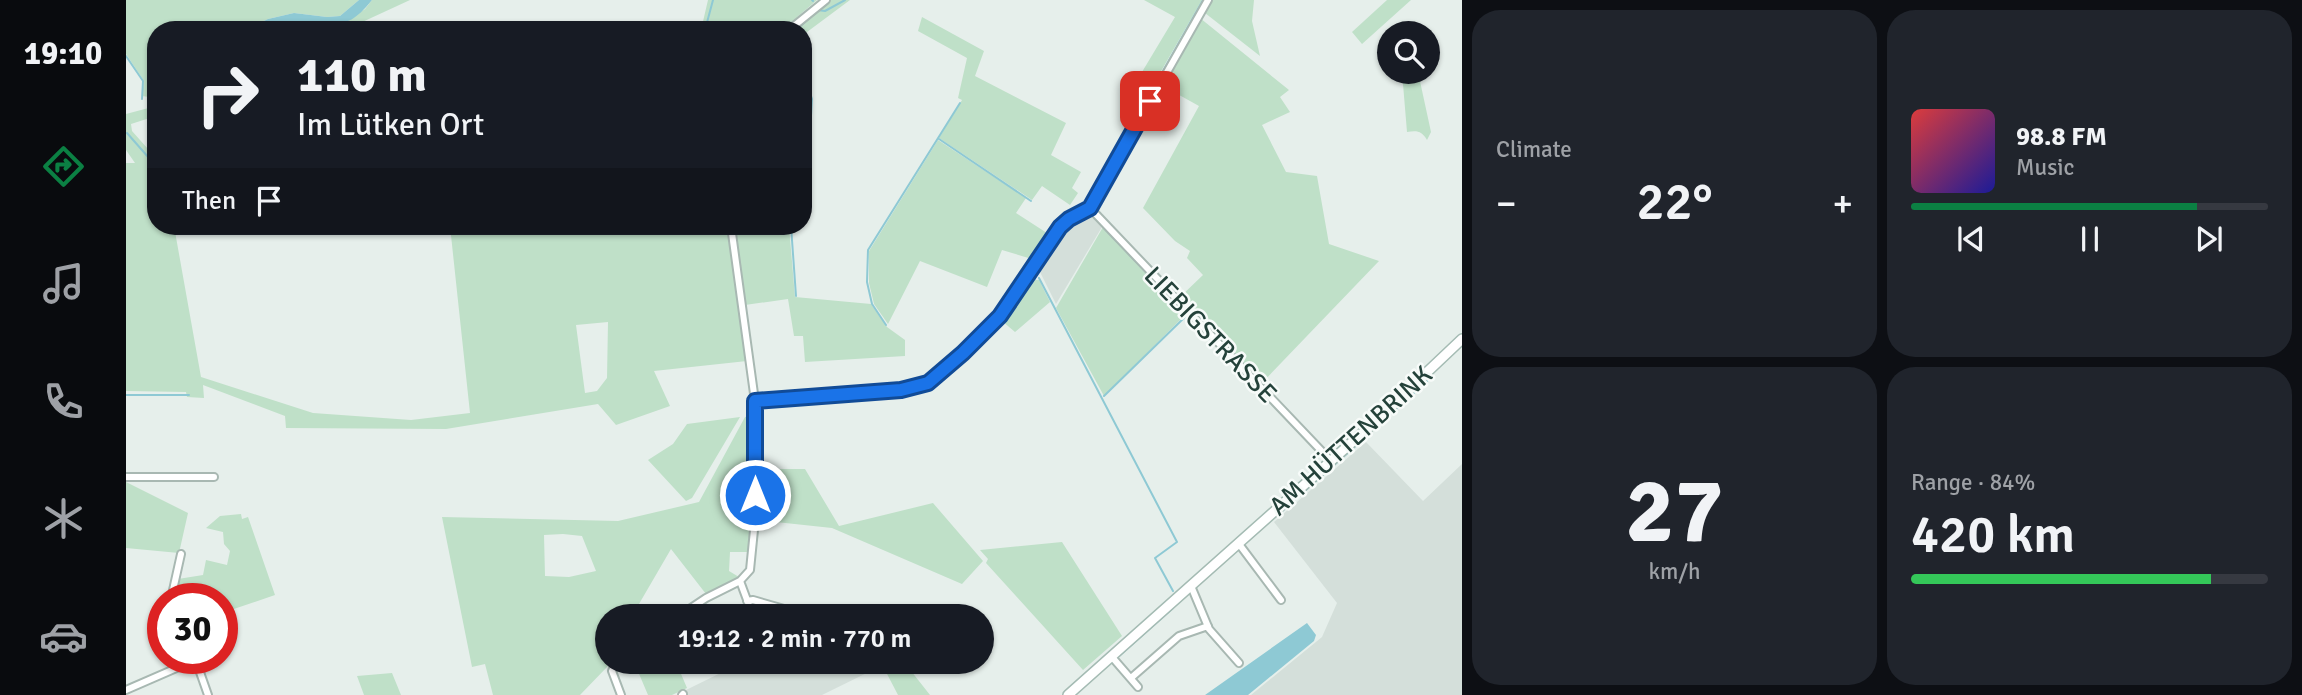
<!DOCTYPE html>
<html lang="en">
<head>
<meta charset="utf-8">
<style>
	:root { --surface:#171b24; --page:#20242c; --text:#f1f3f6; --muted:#9ea1a6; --line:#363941; --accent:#0b8043 }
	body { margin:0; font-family:Signika,sans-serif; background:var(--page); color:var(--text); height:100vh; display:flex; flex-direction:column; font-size:26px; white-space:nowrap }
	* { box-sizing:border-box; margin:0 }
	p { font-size:23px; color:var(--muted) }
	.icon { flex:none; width:38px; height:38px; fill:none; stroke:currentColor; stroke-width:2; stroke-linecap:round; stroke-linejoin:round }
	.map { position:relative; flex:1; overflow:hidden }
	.details { display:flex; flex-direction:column; gap:10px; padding:10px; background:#0d0f14; width:840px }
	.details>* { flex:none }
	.banner { position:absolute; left:21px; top:21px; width:665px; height:214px; border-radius:28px; box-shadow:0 2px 5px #0004; background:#171b24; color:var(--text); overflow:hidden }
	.buttons { position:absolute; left:1251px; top:21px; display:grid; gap:14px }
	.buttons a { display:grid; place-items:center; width:63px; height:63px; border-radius:50%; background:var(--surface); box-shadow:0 2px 5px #0004; font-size:35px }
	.speed { position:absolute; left:21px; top:583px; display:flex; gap:14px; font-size:35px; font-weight:700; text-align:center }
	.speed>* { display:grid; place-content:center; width:91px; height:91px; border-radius:50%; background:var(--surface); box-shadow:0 2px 5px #0004; line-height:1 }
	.speed .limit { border:10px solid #d22; background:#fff; color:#111 }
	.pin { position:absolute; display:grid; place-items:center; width:60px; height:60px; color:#fff; margin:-30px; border-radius:14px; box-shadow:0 4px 10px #0006 }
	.me { position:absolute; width:77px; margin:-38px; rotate:0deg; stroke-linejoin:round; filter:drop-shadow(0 0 5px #0008) }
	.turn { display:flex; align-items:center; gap:24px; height:147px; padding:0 35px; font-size:32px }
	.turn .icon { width:91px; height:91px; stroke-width:2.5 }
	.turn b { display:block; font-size:49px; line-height:60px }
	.then { display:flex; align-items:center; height:66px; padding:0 35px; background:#0003; gap:14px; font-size:26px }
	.big { font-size:52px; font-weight:600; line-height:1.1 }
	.details .widget { flex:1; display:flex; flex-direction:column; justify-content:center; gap:10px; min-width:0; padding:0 24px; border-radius:28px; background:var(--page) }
	.details .dial { align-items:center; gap:0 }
	.dial b { font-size:91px; line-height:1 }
	.song { display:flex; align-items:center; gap:21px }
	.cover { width:84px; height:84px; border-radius:10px; background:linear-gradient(135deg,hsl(0 70% 55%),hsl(240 70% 35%)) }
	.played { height:7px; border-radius:4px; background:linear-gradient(90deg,var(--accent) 80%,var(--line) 80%) }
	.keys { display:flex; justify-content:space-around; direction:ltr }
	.heat { display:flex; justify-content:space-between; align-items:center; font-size:38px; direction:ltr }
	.charge { height:10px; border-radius:5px; background:linear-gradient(90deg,#34c759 84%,var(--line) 0) }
	.details .tiles { flex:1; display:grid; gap:10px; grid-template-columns:repeat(2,1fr) }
	.trip { position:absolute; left:469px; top:604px; width:399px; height:70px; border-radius:35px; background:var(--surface); box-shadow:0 2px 5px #0004; font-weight:600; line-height:70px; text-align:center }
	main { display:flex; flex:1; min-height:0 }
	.tab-bar { display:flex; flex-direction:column; width:126px; justify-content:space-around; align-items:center; background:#090b0e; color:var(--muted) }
	.tab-bar .icon { width:49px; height:49px }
	.tab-bar .on { color:var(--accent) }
	.tab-bar b { font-size:32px; color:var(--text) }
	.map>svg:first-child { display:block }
</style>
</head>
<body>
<main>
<nav class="tab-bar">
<b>19:10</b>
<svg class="icon on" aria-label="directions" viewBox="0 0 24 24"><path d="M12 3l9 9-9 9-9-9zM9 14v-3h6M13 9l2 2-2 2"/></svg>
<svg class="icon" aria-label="music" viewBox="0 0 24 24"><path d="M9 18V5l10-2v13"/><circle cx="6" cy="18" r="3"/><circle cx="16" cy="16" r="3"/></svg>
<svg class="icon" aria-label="phone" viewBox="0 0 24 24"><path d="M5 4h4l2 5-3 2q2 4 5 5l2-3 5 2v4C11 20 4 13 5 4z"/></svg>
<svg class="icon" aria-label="climate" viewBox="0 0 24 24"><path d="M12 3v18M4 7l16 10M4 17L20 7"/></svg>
<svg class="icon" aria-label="car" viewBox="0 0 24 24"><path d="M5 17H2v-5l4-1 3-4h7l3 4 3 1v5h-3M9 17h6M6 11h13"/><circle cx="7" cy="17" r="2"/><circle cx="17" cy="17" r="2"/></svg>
</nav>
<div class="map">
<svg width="1336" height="695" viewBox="0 0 1336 695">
	<rect width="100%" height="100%" fill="#e6efeb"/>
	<path fill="#d4dfda" d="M964,213L976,227L930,304L911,266L936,229L956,214Z
		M1240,442L1297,501L1336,464V695H1125L1196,637L1211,603L1148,522Z
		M617,662H746L753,667L696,695H562L560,690Z"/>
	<path fill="#bfe0c8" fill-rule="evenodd" d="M0,0H233L214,16L201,17L168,13L142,19L119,30H30V98L16,96L18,81L0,54Z
		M246,0H284L219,30H138L170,22L215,25L239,9Z
		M582,0H691L656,30H575Z
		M705,0H724L677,35V30H668Z
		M1018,0H1076L1030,80L1016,72L1049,17Z
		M1087,0H1128L1126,21L1134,56L1079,13Z
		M1261,0H1285L1236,44L1226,32Z
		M796,17L858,51L849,76L940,123L925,155L955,172L946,188L952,193L944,205L916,186L906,200L813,138L836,100L832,98L841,58L792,31Z
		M1074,18L1163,90L1154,97L1164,112L1136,125L1160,172L1191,176L1203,244L1253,261L1135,384L1053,298L1077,275L1061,258L1064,251L1049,241L1017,208L1073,106L1037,86Z
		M1276,72H1292L1305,132L1301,140C1296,131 1291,130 1281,132Z
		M30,106V116L5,124L6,131L30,158V226H48L75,377L187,413L285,420L344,413L324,226H602L621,361L528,371L544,406L490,425L472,404L320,429L160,428L159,416L77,385L78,398L61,397L60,392L0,391V163H9L0,150V114ZM482,322L481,378L471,391L459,393L450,325Z
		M812,140L900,198L890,213L924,235L909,260L876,250L861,287L794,261L762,324L748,304L743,283V251Z
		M608,226H663L669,297L745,304L761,327L779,340V356L679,362L677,336H668L662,299L619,305Z
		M977,227L1059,315L978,396L930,308Z
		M907,274L910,280H913L924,302L889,332L876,321Z
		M624,416L625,523L623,552H604L603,571L613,577L580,594L545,549L506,616H481V657L479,661L482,666L454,695H367L359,664L346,667L316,517L492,521L573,502L619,417ZM437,534L456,536L470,571L443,577L419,576L418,535Z
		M614,417L566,498L560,501L522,460L547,444L561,424Z
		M632,469H679L713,526L807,503L857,561L836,584L706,528L632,520Z
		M0,482L62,513L53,553L0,548Z
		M115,514L116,519L122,517L149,595L96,613V598H51L52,579L77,575L80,560L101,565L104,551L98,544L97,532L80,528L94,516Z
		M936,542L996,636L957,670L860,563L862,559L854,550Z
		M508,662H550L561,688L546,695H522Z
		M775,662H778L804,695H772L760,672L767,669Z
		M266,673L275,695H238L231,676Z"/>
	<path fill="#8ec9d4" d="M233,0H246C216,38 205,18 167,23C150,25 136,30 119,30L142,19L168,13L201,17L214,16Z
		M1181,623L1190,635L1188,641L1122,695H1079Z"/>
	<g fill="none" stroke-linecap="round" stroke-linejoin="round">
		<path stroke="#8ec9d4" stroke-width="2" d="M686,0L687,1
			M691,10L699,11L719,0
			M579,30L587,0
			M670,30L682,19
			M0,56L17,81L16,99
			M677,72L686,99L685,116L677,118
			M1032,80L1077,0
			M1,133L30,166
			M813,139L905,201
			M665,226L670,296
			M978,228L1061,315L978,396
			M913,278L1051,542L1029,558L1047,591
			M876,319L901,282
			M760,325L746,304L741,282L742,250L834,103
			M625,394L626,403
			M0,395H63
			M626,417V447
			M1250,427L1301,381
			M1155,512L1242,435
			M1100,560L1112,549
			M993,656L1047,608"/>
		<g stroke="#a8b8b2" stroke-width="10">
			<path id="street" d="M663,30L700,0
				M964,208L1205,461
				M629,401L786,389L810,378L874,316L934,227L943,219L964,208L1082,0
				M0,477H88
				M1113,544L1155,600
				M614,581L627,616
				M1065,586L1083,629L1113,663
				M48,598L47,590L55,554
				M621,601L627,600L672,613V616
				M553,616L580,598L614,581L624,570L629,520V401L605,226
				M986,657L1012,687
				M69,658L82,695
				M490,662L486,671L495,695
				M1005,678L1053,636L1082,626
				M0,690L69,660
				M556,695L557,694"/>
		</g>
		<g stroke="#a4bbb3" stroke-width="12">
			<path id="secondary" d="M942,695L1242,428L1336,339"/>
		</g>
		<use href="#street" stroke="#fff" stroke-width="6"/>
		<use href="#secondary" stroke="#fff" stroke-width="9"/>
	</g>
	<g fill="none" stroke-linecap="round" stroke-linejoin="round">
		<g stroke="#114b97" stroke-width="18">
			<path id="route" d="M629,495V401L775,390L802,383L837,353L874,316L934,227L943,219L964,208L1024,101"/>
		</g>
		<use href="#route" stroke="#1a73e8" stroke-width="12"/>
	</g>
	<g text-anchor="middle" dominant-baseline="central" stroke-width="5" stroke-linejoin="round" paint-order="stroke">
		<g font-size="26" fill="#24423a" stroke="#f7fbf9">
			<text transform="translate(1084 335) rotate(46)">LIEBIGSTRASSE</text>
			<text transform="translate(1225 441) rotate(-42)">AM HÜTTENBRINK</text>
		</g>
	</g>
</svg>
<div class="buttons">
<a><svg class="icon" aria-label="search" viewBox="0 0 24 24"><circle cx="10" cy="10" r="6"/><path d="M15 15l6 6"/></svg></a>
</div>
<div class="speed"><div class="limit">30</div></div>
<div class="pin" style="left:1024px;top:101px;background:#d93025"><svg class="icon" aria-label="arrive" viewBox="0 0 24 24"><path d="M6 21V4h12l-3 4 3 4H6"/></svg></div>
<svg class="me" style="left:629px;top:495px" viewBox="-20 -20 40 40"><circle r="17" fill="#1a73e8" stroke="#fff" stroke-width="3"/><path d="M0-11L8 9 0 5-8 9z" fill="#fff"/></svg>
<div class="trip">19:12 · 2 min · 770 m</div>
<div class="banner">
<div class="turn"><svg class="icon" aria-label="right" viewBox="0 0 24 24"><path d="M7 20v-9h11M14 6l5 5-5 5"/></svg><div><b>110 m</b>Im Lütken Ort</div></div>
<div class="then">Then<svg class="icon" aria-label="arrive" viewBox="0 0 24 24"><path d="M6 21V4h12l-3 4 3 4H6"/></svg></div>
</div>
</div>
<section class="details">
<div class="tiles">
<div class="widget"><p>Climate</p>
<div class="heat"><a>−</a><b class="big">22°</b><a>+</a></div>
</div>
<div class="widget">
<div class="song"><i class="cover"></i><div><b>98.8 FM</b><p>Music</p></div></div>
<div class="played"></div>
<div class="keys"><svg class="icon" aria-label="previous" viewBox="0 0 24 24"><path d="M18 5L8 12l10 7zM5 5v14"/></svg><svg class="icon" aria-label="pause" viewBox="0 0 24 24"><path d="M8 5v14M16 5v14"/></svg><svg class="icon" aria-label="next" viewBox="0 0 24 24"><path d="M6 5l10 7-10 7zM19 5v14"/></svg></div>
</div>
<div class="widget dial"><b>27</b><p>km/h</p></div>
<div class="widget"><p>Range · 84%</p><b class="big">420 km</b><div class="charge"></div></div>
</div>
</section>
</main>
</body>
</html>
